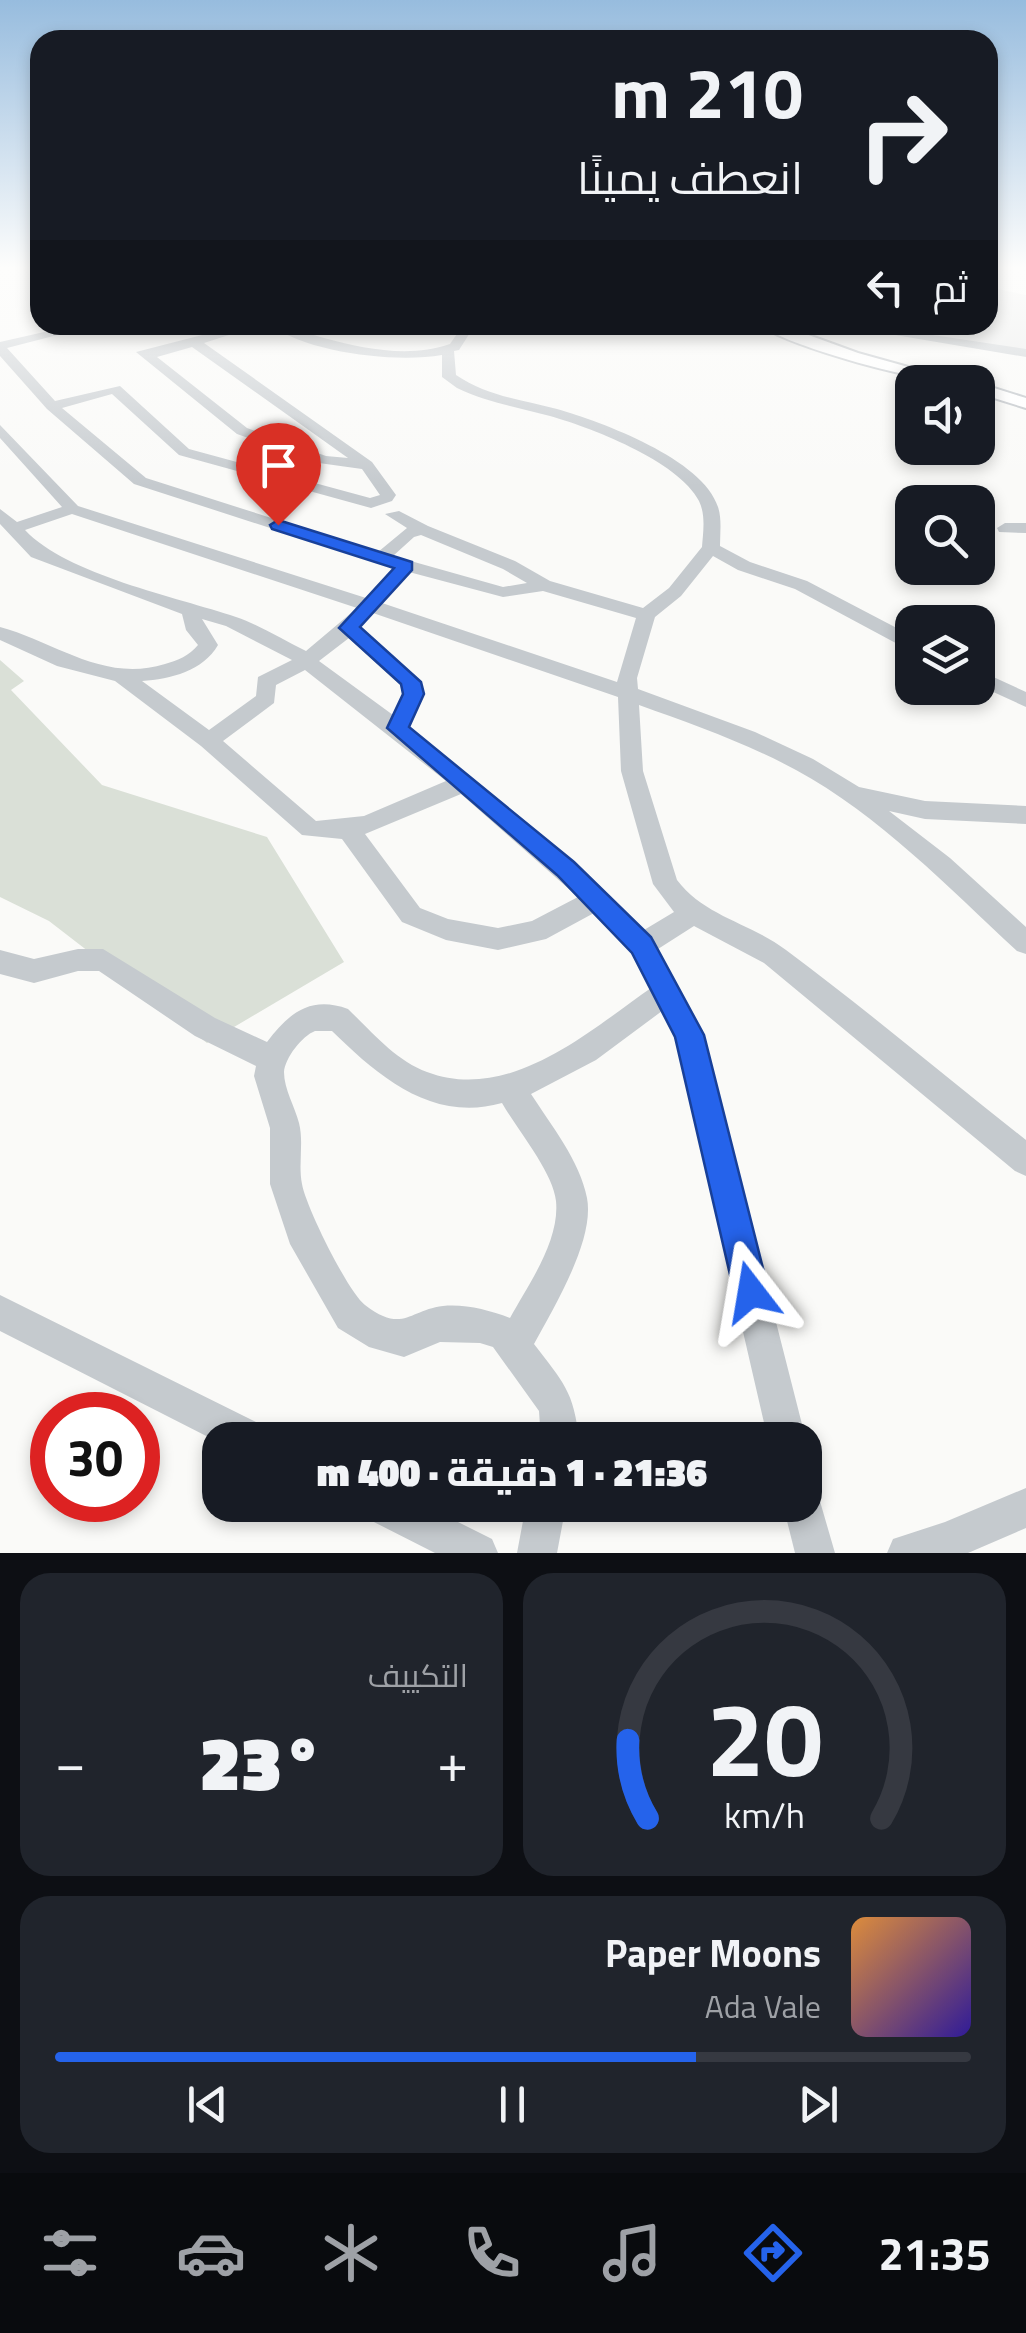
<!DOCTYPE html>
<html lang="ar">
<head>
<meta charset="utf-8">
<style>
	:root { --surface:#171b24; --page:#20242c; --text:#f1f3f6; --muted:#9ea1a6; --line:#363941; --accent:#2563eb }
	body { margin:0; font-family:"Titillium Web",Cairo,sans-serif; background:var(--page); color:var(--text); direction:rtl; height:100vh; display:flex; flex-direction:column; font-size:38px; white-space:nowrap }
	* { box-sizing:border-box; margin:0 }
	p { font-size:32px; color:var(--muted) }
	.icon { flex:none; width:55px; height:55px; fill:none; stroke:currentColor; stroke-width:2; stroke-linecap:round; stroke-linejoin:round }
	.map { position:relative; height:1553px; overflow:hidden; direction:ltr }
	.details { display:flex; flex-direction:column; gap:20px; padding:20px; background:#0d0f14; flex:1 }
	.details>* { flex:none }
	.hud { position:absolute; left:30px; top:30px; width:968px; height:305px; border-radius:30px; box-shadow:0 5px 15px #0003; direction:rtl; background:#171b24; color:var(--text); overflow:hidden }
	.controls { position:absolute; left:895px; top:365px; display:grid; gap:20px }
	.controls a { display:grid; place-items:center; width:100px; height:100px; border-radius:20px; background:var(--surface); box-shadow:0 5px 15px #0003; font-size:50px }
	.speed { position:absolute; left:30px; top:1392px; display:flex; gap:20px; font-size:50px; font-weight:700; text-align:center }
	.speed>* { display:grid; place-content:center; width:130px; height:130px; border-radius:50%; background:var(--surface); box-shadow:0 5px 15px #0003; line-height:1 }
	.speed .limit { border:15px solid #d22; background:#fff; color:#111 }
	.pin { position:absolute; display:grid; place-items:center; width:85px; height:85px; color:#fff; margin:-102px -42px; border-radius:50% 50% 50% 0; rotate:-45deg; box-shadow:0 0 10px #0007 }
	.pin .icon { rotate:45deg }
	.me { position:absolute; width:110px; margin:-55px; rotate:346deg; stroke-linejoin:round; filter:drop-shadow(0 0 8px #0008) }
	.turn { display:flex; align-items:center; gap:35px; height:210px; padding:0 30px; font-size:45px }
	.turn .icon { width:130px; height:130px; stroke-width:2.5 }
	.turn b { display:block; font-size:70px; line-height:85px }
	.then { display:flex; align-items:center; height:95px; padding:0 30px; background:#0003; gap:20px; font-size:38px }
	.big { font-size:75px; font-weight:800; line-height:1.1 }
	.details .widget { flex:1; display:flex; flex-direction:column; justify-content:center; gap:15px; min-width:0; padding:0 35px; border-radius:30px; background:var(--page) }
	.details .dial { align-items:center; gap:0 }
	.dial svg { height:260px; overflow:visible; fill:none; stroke:var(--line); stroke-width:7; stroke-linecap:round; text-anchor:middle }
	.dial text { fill:var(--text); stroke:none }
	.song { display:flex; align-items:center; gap:30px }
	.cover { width:120px; height:120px; border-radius:15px; background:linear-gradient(135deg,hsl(30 70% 55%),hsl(250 70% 35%)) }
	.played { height:10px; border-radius:5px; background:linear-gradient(90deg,var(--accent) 70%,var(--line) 70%) }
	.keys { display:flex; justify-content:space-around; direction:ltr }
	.heat { display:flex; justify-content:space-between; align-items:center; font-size:55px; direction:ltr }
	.details .tiles { flex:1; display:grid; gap:20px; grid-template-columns:1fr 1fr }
	.widget:last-child { grid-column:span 2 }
	.trip { position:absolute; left:202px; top:1422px; width:620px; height:100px; border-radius:30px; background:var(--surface); box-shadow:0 5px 15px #0003; font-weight:800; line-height:100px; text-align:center; direction:rtl }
	.menu { display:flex; height:160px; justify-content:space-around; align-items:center; background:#090b0e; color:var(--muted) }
	.menu .icon { width:70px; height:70px }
	.menu .on { color:var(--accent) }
	.menu b { font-size:45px; color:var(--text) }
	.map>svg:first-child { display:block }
</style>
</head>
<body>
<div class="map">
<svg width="1026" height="1553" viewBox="0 0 1026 1553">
	<rect width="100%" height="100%" fill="#fafaf8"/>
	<path fill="#e8e9e9" d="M988,287L1026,295V350L862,325H988Z"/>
	<path fill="#dae0d7" d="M0,660L24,681L11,690L102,785L267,837L344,962L207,1043L49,921L0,897Z"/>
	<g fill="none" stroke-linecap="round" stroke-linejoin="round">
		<g stroke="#b8bdc2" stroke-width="4">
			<path id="major" d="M760,325H781L858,353L962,382C925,384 789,347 760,325Z
				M978,383L1026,398V408L978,393Z"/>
		</g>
		<path fill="#c5cace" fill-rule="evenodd" d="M75,325H96L7,348L55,401L120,386L189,449L370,498L380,495L362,469L319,463L237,434L136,352L241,325H260L204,343L372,462L396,495L392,501L371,508L179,455L112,394L62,408L146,478L378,552L407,528L385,514L399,511L428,526L515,561L550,581L643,608L669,588L702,547C703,533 706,515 699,501C679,461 588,426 546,415C516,407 486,402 457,388L442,377V355C395,363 309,353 270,325C290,325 305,333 324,338C364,349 410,358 450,344L463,325H475L459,350L454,351L456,375C487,396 522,400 557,409C602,422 703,459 718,507C722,519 720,533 720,546L750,562L807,581L912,636V650L905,648L795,589L738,570L713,556L681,596L655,617L637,678L638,689L755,732L813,759L859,787L925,801L1026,806V824L925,819L889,811L950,858L1026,927V954L1017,951C948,887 879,815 796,770C746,743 692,724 639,705L643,771L677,880C705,917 751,923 786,950C868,1011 946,1077 1026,1140V1176L1015,1171L764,963L694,926L658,949L703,1035L806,1440L805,1442L768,1440L675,1037L662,1011L596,1060L531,1094C551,1125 580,1161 587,1198C595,1240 554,1307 534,1344C563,1382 574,1391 579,1440H541L539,1411L493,1347L480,1343L440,1342L404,1357L369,1347L338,1328L290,1244L270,1184V1128L254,1076L256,1066L195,1036L99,971H78L34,983L0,974V950L34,959L78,949H103L215,1018L267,1042C288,1014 310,995 348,1009C371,1031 396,1061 427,1072C509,1103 588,1032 651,988L633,953L594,913L546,939L498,950L446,940L402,922L342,839L302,835L201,746L115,681L57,666L0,640V627C56,642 103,683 165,664C178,660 189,656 198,645L186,630L182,614L31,557L0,524V509L17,522L62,507L0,438V425L78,506L366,598L394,568L134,484L47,409L0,356V342ZM192,347L348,458L326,456L247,428L157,357ZM72,514L357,608L306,651C283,640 260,625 236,617C177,597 67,575 25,530ZM421,535L503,569L527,583L503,587L393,556L414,537ZM409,572L503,597L543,591L636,618L617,682L382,603ZM373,613L618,697L621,771L653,884L674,912L644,930L574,861L410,727L423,694L420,682L360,627ZM202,619L226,626L292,660L258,677L256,696L209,730L142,681C171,679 203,671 218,645ZM349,638L400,685L403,694L393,715L319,661ZM305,670L446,781L364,816L316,821L223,741L274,703L276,685ZM461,794L578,897L532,921L498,928L448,919L420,908L365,834ZM315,1031H332C378,1076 432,1123 502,1103C517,1129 553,1172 556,1201C560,1241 528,1285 510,1318C488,1310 466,1304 443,1306C409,1310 403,1334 365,1305C348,1292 306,1207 302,1184C298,1164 304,1143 299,1123C295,1107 284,1089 284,1072C285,1058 302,1036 315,1031Z
			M836,325H866L1026,349V357Z
			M1005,523H1026V533L999,532L997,528Z
			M978,670L1026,692V707L978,685Z
			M0,1295L266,1427L272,1440H220V1443L0,1331Z
			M805,1486L817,1491L835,1553H795L783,1505H805Z
			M1026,1488V1528L968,1553H887L893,1539L945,1522Z
			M362,1505H424L492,1539L498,1553H435L368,1519Z
			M526,1505H566L557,1553H517Z"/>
		<use href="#major" fill="#fff" fill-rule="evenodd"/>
	</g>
	<linearGradient id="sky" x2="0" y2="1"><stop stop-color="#97bcde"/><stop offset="0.55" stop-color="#fdfdfc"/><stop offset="1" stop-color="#fdfdfc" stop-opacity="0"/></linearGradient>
	<rect width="1026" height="486" fill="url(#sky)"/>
	<path fill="#2563eb" stroke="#184099" stroke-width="2.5" d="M278,520L412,562V570L360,627L421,682L424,694L409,727L574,862L651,937L704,1035L769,1292L764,1304L751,1309L739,1304L734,1292L675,1037L632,953L557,875L387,728L403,694L401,684L339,628L394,568L272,529L270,525Z"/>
</svg>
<div class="controls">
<a><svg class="icon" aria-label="sound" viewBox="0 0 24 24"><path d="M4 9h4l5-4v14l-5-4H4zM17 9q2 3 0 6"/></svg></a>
<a><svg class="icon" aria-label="search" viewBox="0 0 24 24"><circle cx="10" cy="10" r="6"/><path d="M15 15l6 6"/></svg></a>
<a><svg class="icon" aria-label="layers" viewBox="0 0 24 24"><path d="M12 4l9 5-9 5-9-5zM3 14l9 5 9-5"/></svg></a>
</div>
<div class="speed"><div class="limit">30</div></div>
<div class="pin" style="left:278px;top:525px;background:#d93025"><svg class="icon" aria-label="arrive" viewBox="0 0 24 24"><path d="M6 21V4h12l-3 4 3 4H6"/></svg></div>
<svg class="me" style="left:751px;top:1292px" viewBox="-20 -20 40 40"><path d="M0-17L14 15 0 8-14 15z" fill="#2563eb" stroke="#fff" stroke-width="4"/></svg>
<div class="trip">21:36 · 1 دقيقة · 400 m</div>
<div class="hud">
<div class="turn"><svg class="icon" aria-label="right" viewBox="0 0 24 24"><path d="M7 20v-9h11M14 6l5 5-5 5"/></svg><div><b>210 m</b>انعطف يمينًا</div></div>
<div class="then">ثم<svg class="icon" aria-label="left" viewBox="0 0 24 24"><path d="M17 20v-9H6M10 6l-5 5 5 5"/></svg></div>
</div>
</div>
<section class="details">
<div class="tiles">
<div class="widget dial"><svg viewBox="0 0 100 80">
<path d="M14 69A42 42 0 1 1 86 69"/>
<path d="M14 69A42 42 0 0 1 8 45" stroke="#2563eb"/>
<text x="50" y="56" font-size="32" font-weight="700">20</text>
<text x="50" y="72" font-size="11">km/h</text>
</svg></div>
<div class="widget"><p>التكييف</p>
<div class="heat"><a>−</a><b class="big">23°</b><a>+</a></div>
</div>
<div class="widget">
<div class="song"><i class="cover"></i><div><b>Paper Moons</b><p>Ada Vale</p></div></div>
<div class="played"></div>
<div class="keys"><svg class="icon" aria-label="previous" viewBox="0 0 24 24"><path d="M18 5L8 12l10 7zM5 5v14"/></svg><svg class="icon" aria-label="pause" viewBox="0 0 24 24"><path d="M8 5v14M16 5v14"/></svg><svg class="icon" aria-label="next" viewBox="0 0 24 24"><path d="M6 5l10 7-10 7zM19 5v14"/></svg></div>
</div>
</div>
</section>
<nav class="menu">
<b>21:35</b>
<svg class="icon on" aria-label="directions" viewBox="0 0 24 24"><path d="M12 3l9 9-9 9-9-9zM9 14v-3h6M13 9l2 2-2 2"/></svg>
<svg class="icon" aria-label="music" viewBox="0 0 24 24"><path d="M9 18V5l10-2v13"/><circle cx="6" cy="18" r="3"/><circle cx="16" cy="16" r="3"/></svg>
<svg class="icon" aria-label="phone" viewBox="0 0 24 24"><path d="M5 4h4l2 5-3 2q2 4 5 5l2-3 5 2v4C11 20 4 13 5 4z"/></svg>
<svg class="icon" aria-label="climate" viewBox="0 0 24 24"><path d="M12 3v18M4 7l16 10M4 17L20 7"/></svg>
<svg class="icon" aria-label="car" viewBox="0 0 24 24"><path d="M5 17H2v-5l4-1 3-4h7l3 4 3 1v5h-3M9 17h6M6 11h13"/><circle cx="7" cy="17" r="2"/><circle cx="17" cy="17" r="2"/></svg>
<svg class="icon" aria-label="filters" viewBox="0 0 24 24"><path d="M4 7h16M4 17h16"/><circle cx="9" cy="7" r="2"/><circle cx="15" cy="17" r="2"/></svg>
</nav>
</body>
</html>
